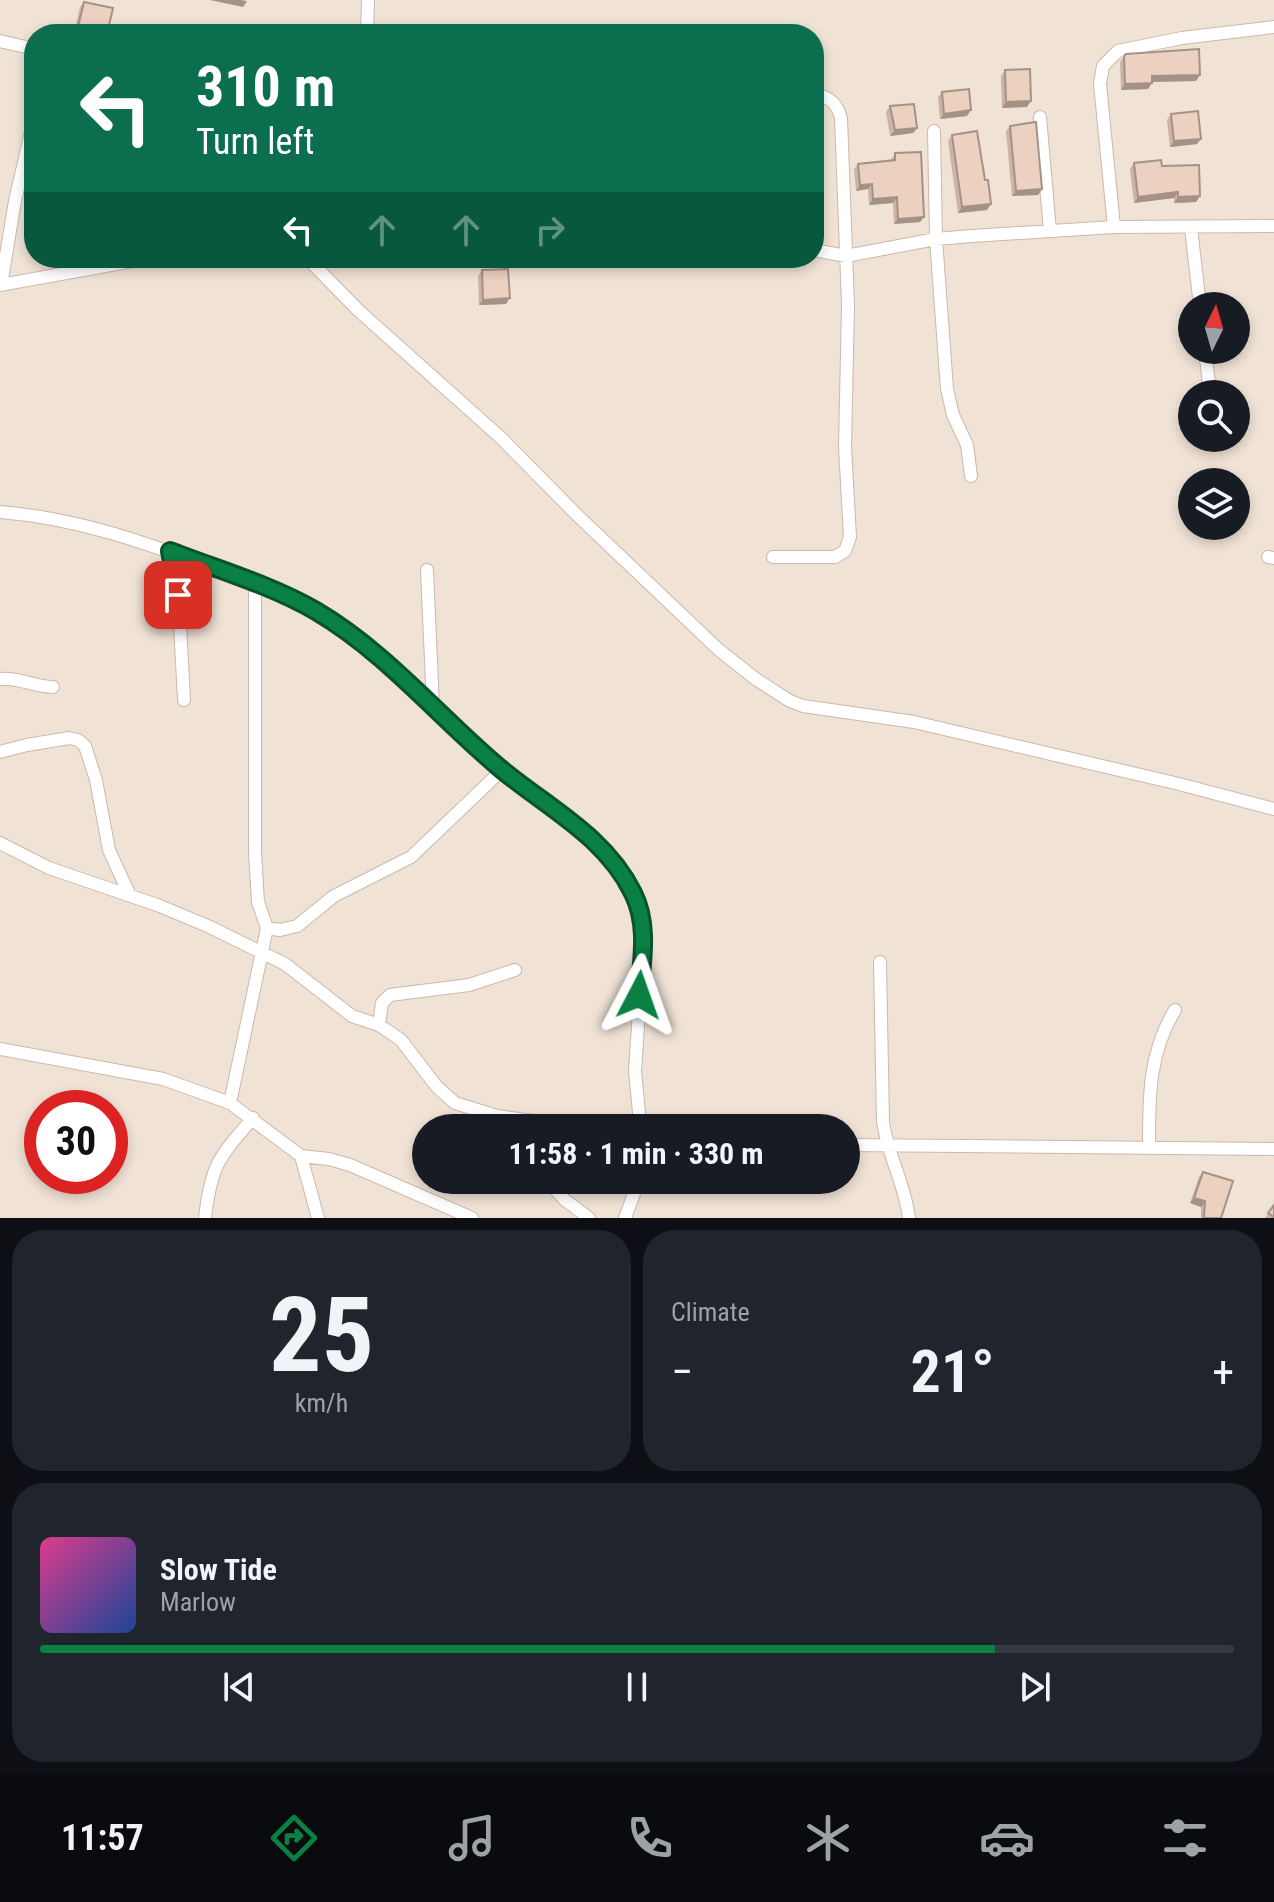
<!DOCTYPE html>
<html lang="en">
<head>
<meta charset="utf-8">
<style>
	:root { --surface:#171b24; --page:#20242c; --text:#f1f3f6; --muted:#9ea1a6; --line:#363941; --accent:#0b8043 }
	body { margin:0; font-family:"Roboto Condensed",sans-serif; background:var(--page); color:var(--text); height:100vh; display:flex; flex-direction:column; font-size:30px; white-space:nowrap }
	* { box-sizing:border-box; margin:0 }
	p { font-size:26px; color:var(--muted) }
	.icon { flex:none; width:44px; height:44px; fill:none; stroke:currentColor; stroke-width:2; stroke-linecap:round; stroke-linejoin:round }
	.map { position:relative; height:1218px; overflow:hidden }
	.sheet { display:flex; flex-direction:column; gap:12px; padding:12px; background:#0d0f14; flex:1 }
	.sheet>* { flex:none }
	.top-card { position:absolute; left:24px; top:24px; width:800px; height:244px; border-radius:32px; box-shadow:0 4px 12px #0003; background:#0b6e4f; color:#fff; overflow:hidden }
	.needle { width:52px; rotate:5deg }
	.tools { position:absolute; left:1178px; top:292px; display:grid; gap:16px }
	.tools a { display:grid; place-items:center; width:72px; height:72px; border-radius:50%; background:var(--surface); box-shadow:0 4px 12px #0003; font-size:40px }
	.speed { position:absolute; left:24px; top:1090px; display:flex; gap:16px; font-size:40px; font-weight:700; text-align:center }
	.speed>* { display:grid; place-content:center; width:104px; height:104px; border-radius:50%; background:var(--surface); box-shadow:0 4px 12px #0003; line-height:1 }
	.speed .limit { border:12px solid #d22; background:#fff; color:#111 }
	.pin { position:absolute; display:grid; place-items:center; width:68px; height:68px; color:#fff; margin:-34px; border-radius:16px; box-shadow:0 4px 12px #0006 }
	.me { position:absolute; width:88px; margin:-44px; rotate:4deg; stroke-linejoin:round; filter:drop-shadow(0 0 6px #0008) }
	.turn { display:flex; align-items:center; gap:28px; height:168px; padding:0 40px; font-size:36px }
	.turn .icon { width:104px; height:104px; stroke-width:2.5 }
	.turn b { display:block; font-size:56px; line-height:68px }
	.lanes { display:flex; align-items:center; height:76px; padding:0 40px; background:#0003; justify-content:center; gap:40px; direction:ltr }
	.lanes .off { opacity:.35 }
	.big { font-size:60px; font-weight:700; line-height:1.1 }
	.sheet .widget { flex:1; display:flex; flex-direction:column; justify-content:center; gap:12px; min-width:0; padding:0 28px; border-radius:32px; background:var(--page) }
	.sheet .dial { align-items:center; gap:0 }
	.dial b { font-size:104px; line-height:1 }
	.song { display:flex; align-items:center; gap:24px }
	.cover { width:96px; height:96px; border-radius:12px; background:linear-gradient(135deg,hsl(330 70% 55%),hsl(220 70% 35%)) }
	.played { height:8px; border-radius:4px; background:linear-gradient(90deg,var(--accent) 80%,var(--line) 80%) }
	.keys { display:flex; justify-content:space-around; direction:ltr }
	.heat { display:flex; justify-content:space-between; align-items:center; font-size:44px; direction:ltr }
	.sheet .tiles { flex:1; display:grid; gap:12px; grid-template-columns:1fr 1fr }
	.widget:last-child { grid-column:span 2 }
	.trip { position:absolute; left:412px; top:1114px; width:448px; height:80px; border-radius:40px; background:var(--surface); box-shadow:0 4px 12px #0003; font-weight:700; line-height:80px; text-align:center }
	.menu { display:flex; height:128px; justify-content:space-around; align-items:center; background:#090b0e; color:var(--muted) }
	.menu .icon { width:56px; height:56px }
	.menu .selected { color:var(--accent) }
	.menu b { font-size:36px; color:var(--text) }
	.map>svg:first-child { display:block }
</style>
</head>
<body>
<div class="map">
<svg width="1274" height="1218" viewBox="0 0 1274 1218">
	<rect width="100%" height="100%" fill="#faf1e6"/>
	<path fill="#f0e2d5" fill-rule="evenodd" d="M0,0H1274V1218H0ZM34,34H814V258H34ZM1192,306H1236V350H1192ZM1192,394H1236V438H1192ZM1192,482H1236V526H1192ZM42,1108H110V1176H42ZM426,1128H846V1180H426Z"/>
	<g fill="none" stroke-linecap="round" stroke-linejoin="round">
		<g stroke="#cab9ad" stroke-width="14">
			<path id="street" d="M367,34L368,0
				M0,41L34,49
				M1040,117L1050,231
				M934,131L936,239L947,389L953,415L967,445L971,476
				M1114,227L1100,84L1103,66L1118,51L1182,38L1274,27
				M1191,228L1200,306
				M814,250L846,256L936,239L972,236L1114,227L1274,226
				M307,258L359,311L500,437L578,516L719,650L757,680L790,701L803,706L914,722L1179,784L1274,809
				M0,285L149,258
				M1,285L15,201L34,119
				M1205,350L1210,393
				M0,512C75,518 141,541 211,567C253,583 295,596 333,622C394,664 444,722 502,770C558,816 636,853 644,934L635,1071L640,1123L660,1128
				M170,551L179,606L184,700
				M773,557H835L845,551L850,537L845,447L848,305L841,118C837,103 829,96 814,95
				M1268,557L1274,558
				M427,570L433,707
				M0,679C19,677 34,687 53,687
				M0,752L27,745L69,738L78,740L85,746L96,780L109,850L130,896
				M0,843L49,868L160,906L210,927L285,964L352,1016L379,1025L401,1040L437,1087L455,1103L497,1116L557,1124L640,1123L641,1128
				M267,928L280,930L297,926L334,896L411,857L502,770
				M880,962L883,1122C888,1156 905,1184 909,1218
				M379,1025L382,1003L390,995L469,985L515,970
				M0,1049L163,1079L230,1103L301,1156L318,1218
				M230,1103L267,928L258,902L255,852V583
				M846,1145L1274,1149
				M1149,1148C1149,1099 1148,1054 1175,1010
				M301,1156L329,1159L350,1165L472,1218
				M547,1180L565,1200L589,1218
				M205,1218C211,1165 219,1157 253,1118
				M625,1218L639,1180"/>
		</g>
		<use href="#street" stroke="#fff" stroke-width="12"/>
	</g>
	<path fill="#cbb3a5" d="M84,2L107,34H74L80,7Z
		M1124,56L1196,81L1152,82L1148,89L1121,90L1120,62Z
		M1005,70L1027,107L1002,108L1001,76Z
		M942,92L967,116L940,119L938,97Z
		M890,106L917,128L913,133L890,136L886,112Z
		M1171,114L1197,144L1170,147L1167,120Z
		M1010,126L1042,189L1038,195L1012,196L1006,131Z
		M952,135L987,210L958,213L948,141Z
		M895,153L920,222L894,224L893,203L869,205L868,189L856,191L854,169L858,164L891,160Z
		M1134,163L1162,166L1200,196L1196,202L1174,203V198L1134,203L1130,169Z
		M482,270L506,304L479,305L478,276Z
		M1203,1172L1221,1218H1201V1207L1190,1203L1199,1177Z
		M1274,1205V1218H1265Z"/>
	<path fill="#a59286" d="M210,0H241L247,1L243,7Z
		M77,31L92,34H75Z
		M1200,75L1196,81L1148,82L1152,76Z
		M1152,83L1148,89L1121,90L1125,84Z
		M1031,101L1027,107L1002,108L1006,102Z
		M971,110L967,116L940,119L944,114Z
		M917,128L913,133L890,136L895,130Z
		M1201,139L1197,144L1170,147L1174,141Z
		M872,184L868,189L856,191L860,185Z
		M1042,189L1038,195L1012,196L1016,191Z
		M1178,192L1174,198L1134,203L1138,197Z
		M1200,196L1196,202L1174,203L1178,197Z
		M897,197L893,203L869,205L873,199Z
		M991,204L987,210L958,213L962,207Z
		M924,217L920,222L894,224L898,219Z
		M510,298L506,304L479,305L483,300Z
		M1194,1198L1205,1201L1201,1207L1190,1203Z"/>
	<path fill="#ecd0c0" stroke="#a59286" stroke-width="2" d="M84,2L113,8L107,34H92L77,31Z
		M198,27L223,34H196Z
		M1199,49L1200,75L1152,76V83L1125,84L1124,56L1126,54Z
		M1030,69L1031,101L1006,102L1005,70Z
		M969,89L971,110L944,114L942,92Z
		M914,104L917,128L895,130L890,106Z
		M1198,111L1201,139L1174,141L1171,114Z
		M1036,122L1042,189L1016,191L1010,126Z
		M977,131L985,180H988L991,204L962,207L952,135Z
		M921,152L924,217L898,219L897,197L873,199L872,184L860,185L858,164L895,160V153Z
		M1161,160L1162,166L1199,165L1200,196L1178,197V192L1138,197L1134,163Z
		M508,269L510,298L483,300L482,270Z
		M1203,1172L1233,1181L1221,1218H1204L1205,1201L1194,1198Z
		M1274,1205V1217L1268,1213Z"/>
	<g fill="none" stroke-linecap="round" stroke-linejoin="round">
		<g stroke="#07532c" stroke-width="20">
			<path id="route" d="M178,595L170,551C219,570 271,585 316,611C386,652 440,718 501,769C548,808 605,836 633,893C649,925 642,960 639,995"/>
		</g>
		<use href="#route" stroke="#0b8043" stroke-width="14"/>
	</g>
</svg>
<div class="tools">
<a><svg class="needle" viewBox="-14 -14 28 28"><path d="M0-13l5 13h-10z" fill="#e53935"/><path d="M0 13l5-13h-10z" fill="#9ea1a6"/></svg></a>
<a><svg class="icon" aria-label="search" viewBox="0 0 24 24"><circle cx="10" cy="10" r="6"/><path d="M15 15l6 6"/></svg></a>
<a><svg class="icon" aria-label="layers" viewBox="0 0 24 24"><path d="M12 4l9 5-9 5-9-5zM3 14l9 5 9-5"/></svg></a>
</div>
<div class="speed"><div class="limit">30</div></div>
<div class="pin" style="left:178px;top:595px;background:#d93025"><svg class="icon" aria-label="arrive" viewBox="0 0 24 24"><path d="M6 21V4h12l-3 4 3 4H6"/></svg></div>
<svg class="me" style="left:639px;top:995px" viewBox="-20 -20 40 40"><path d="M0-17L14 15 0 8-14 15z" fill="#0b8043" stroke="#fff" stroke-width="4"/></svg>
<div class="trip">11:58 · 1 min · 330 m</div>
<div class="top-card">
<div class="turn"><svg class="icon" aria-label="left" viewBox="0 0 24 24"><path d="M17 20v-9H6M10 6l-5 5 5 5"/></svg><div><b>310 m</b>Turn left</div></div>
<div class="lanes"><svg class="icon" aria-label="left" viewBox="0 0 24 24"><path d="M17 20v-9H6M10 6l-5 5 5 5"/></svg><svg class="icon off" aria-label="ahead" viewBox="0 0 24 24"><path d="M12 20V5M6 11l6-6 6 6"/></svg><svg class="icon off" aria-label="ahead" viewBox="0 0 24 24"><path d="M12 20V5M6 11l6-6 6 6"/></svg><svg class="icon off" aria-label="right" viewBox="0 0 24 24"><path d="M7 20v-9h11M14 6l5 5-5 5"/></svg></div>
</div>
</div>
<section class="sheet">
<div class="tiles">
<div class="widget dial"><b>25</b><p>km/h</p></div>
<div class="widget"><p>Climate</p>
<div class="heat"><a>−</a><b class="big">21°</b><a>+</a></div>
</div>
<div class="widget">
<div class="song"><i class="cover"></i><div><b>Slow Tide</b><p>Marlow</p></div></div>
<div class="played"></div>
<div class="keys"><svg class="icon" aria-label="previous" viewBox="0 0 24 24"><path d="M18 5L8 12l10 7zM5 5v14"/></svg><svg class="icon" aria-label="pause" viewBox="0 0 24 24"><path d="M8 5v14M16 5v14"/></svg><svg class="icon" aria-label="next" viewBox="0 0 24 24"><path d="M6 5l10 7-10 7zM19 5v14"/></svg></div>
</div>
</div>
</section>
<nav class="menu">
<b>11:57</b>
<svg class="icon selected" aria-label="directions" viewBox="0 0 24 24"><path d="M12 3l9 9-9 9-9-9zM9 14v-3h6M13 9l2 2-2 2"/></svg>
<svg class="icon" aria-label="music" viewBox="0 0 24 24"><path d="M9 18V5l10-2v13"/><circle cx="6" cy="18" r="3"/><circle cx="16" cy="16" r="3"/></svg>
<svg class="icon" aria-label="phone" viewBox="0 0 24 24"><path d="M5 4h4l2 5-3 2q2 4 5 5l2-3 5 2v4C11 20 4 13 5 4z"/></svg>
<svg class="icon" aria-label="climate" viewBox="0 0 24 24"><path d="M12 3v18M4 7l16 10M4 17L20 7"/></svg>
<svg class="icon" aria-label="car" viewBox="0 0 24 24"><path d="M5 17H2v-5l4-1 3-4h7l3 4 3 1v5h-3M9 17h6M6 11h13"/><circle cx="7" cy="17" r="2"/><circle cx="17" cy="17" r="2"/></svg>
<svg class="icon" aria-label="filters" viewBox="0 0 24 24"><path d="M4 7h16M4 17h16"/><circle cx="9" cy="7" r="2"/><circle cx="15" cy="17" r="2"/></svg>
</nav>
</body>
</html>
